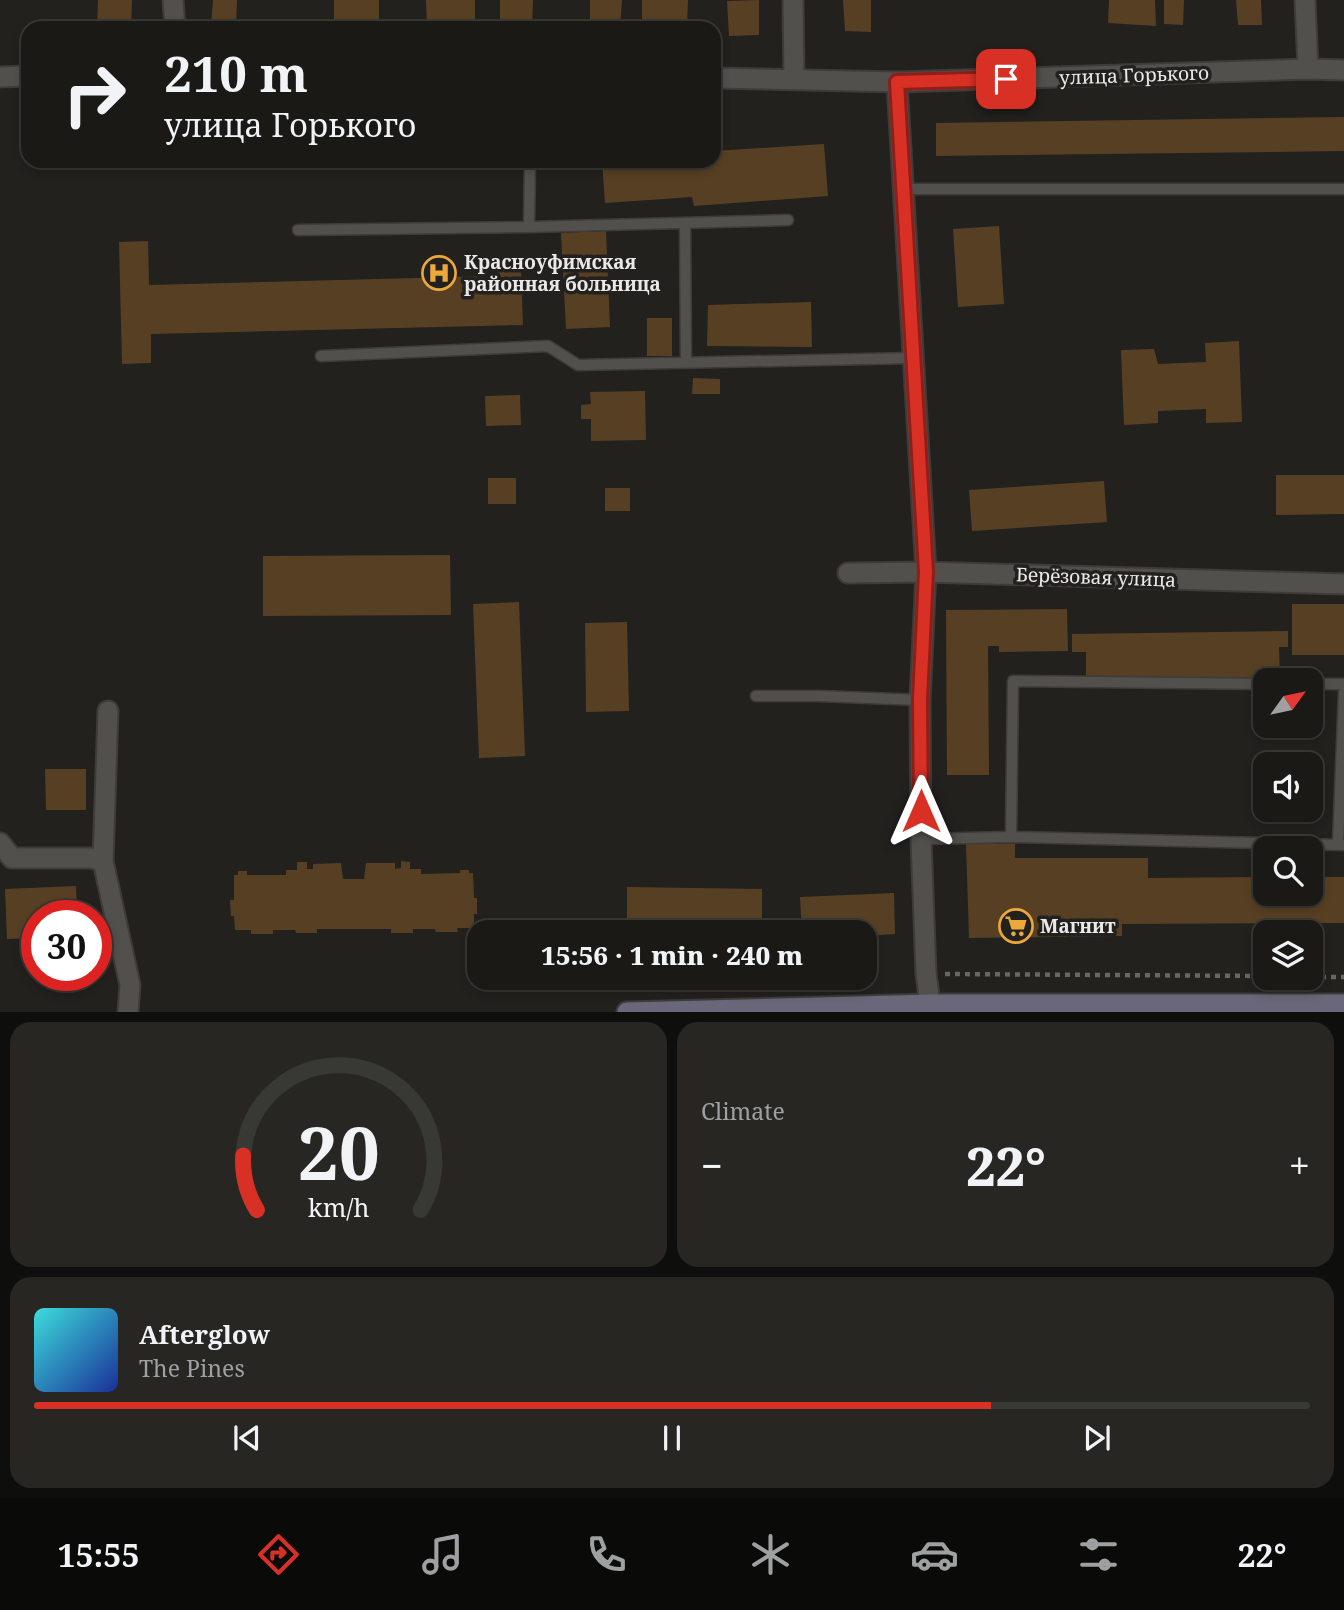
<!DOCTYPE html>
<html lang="en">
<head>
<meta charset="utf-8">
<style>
	:root { --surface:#1a1916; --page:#272623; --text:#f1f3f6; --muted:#9fa0a1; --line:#383835; --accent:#d93025 }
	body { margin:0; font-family:"Noto Serif",serif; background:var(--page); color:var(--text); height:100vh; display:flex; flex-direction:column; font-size:26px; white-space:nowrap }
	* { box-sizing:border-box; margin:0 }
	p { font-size:23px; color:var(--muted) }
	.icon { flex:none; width:38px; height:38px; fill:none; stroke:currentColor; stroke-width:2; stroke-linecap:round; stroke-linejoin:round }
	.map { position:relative; height:1012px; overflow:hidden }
	.sheet { display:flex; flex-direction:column; gap:10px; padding:10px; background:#0e0e0c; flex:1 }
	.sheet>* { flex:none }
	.top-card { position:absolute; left:21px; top:21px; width:700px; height:147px; border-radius:21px; box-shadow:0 4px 10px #0003,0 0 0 2px var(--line); background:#1a1916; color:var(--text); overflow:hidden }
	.needle { width:46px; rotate:57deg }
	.controls { position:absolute; left:1253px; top:668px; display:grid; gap:14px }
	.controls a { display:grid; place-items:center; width:70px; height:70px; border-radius:14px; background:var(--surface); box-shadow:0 4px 10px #0003,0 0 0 2px var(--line); font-size:35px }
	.speed { position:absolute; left:21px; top:900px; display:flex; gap:14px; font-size:35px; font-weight:700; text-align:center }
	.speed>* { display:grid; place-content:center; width:91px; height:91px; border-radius:50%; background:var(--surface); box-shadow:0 4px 10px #0003,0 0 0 2px var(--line); line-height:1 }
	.speed .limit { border:10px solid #d22; background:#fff; color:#111 }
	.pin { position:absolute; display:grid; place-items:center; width:60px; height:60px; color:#fff; margin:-30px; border-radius:14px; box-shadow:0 4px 10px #0006 }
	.me { position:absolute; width:77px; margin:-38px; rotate:0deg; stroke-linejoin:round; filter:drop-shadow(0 0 5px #0008) }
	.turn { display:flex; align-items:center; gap:24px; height:147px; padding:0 28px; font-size:32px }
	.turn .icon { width:91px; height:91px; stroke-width:2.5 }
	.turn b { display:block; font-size:49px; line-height:60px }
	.big { font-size:52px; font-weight:800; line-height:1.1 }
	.sheet .card { flex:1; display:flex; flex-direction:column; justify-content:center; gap:10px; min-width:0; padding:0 24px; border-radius:21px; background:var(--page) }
	.sheet .dial { align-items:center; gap:0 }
	.dial svg { height:182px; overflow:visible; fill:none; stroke:var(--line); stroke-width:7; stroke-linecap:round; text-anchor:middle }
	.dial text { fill:var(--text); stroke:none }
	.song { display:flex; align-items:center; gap:21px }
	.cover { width:84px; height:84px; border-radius:10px; background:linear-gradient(135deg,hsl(180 70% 55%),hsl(230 70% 35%)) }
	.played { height:7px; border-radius:4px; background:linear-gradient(90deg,var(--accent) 75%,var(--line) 75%) }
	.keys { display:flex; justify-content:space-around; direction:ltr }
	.heat { display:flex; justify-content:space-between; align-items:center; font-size:38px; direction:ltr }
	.sheet .tiles { flex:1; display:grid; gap:10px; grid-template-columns:1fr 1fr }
	.card:last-child { grid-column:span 2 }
	.trip { position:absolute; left:467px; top:920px; width:410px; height:70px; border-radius:21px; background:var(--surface); box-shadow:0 4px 10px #0003,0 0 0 2px var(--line); font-weight:800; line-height:70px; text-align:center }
	.tabs { display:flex; height:112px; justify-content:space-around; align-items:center; background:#0a0a09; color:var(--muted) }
	.tabs .icon { width:49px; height:49px }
	.tabs .selected { color:var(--accent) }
	.tabs b { font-size:32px; color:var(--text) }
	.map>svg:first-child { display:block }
</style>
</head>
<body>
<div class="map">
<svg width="1344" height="1012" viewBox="0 0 1344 1012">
	<rect width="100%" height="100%" fill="#23211e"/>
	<path fill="#573f23" d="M98,0H132L131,28H97Z
		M213,0H237L236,27L211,26Z
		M334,0H379V28H334Z
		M426,0H475V28H427Z
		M500,0H533L532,28H500Z
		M590,0H622L620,27L590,25Z
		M642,0H688L687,26L642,23Z
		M759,0V35L729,36L727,1Z
		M843,0H871V32L845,31Z
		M1109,0H1155L1156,26L1108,23Z
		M1164,0H1184L1183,25L1164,24Z
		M1236,0H1261L1262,25H1238Z
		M1344,117V151L936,156V123Z
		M824,144L828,196L694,206L692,197L605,203L602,161H714V151Z
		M999,226L1004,304L958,307L953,229Z
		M606,231L610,327L566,329L561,233Z
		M148,241L149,285L493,276V270L521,269L523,325L151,334V363L122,364L119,242Z
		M811,302L812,347L707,346L708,305Z
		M647,318H672V356H647Z
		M1239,341L1242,422L1206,423V409L1158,411V423L1124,425L1121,350L1154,349L1158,364L1206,362L1205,343Z
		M693,378L720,379V394H692Z
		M645,391L646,440L591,441V419H581V405L591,404L590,392Z
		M520,395L521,425L486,426L485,396Z
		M1276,475H1344V514L1276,515Z
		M488,478H516V504H488Z
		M1104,481L1107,522L972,531L969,490Z
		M605,488H630V511H605Z
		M450,555L451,615L263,616V556Z
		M519,602L525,756L479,758L473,604Z
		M1292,604H1344V655H1292Z
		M1067,609L1068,651L999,652V646H988L989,775H947L946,610Z
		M627,622L629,711L586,712L585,623Z
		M1288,631V647H1279L1280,678L1086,680V652H1072V634Z
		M45,769H86V810H46Z
		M966,844H1015V858H1148V878L1265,877V894H1311V877H1344V923L1122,924V936L969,938Z
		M401,861L410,862V869H421V874L460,873V870H469V873H473L474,898H477V914H474V928H457L458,932H436L435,929H413V933H391V929H317V933H296L295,930H273V934H251V930H235L234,916H231L230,900H234V875H238V871H247V875H286V870H297V862H307V869H313V864L341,863L343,879H364L366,863H395V869L401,868Z
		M76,886L77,915H37V938L7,939L5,889Z
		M627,887L762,889V933H627Z
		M894,893L895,934L864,936V933H802L800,897Z"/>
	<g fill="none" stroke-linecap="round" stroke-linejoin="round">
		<g stroke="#3e3b39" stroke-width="13">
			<path id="service" d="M903,189H1344
				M685,223L686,362
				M529,227L788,220
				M298,230L529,227L530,161
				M321,356L548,346L578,365L913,358
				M1311,684H1344
				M756,696H819L920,700
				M1011,837L1013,681L1265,684
				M921,839L1011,837L1344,845
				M1338,844L1344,692"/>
		</g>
		<g stroke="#3e3b39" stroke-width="23">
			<path id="minor" d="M173,0L175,28
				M793,0L794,79
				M1305,0L1308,69
				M897,82L926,572L920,700L921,839L926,973L931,1012
				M848,573L926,572L1344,584
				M0,843L12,858H90L103,861L130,985L128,1012
				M103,861L108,711"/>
		</g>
		<g stroke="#3e3b39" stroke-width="23">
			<path id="tertiary" d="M0,77L28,76
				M714,78L897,82L1308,69L1344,70"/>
		</g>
		<g stroke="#3e3b39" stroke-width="23">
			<path id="secondary" d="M627,1012L931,1004H1344"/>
		</g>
		<path stroke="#696764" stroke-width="4.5" stroke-dasharray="5 5" stroke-linecap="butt" d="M945,974L1265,976
			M1311,977H1344"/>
		<use href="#service" stroke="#52504c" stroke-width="10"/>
		<use href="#minor" stroke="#52504c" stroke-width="19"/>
		<use href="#tertiary" stroke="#52504c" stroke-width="19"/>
		<use href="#secondary" stroke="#6b677b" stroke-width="19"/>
	</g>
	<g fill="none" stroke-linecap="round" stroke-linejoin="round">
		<g stroke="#8d1f18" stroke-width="18">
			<path id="route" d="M921,811L920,700L926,572L897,82L1006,79"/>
		</g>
		<use href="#route" stroke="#d93025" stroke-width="12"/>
	</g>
	<defs>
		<g id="hospital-ring" transform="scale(1.75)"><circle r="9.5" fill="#23211e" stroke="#eda83b" stroke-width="1.5"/><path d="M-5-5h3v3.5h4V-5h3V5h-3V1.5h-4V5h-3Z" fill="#eda83b"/></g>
		<g id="supermarket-ring" transform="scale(1.75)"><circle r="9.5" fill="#23211e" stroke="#eda83b" stroke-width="1.5"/><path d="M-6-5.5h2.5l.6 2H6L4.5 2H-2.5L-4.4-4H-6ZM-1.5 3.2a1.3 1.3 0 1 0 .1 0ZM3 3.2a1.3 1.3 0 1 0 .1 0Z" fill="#eda83b"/></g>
	</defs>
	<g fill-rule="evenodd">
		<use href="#hospital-ring" x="439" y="273"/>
		<use href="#supermarket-ring" x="1016" y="926"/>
	</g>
	<g text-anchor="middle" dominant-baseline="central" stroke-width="7" stroke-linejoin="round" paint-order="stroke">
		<g font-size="19" fill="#ebe9e7" stroke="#23211e">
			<text transform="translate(1134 75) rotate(-2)">улица Горького</text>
			<text transform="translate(1096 577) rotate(2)">Берёзовая улица</text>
		</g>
		<g font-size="19" font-weight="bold" fill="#ebe9e7" stroke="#23211e" text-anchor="start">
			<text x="464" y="262">Красноуфимская<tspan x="464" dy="22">районная больница</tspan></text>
			<text x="1040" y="926">Магнит</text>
		</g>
	</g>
</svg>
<div class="controls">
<a><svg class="needle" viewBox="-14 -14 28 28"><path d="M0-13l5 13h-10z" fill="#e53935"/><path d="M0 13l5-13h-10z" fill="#9fa0a1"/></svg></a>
<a><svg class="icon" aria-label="sound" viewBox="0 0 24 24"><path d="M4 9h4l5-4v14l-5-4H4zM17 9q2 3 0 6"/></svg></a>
<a><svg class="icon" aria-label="search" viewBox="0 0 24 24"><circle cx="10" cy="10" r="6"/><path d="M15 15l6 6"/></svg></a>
<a><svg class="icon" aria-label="layers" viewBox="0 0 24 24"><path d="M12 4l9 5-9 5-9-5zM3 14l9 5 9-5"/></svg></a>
</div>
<div class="speed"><div class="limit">30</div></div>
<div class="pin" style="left:1006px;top:79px;background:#d93025"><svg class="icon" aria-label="arrive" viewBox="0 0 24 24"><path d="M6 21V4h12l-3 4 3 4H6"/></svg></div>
<svg class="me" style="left:921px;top:811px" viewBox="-20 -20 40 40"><path d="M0-17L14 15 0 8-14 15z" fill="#d93025" stroke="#fff" stroke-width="4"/></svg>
<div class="trip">15:56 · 1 min · 240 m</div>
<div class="top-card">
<div class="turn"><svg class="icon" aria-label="right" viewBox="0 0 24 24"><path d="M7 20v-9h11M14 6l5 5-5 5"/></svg><div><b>210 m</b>улица Горького</div></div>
</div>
</div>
<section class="sheet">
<div class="tiles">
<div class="card dial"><svg viewBox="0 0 100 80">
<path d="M14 69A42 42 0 1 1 86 69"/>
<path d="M14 69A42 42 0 0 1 8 45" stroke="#d93025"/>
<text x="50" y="56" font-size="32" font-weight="700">20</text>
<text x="50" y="72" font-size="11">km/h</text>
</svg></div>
<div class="card"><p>Climate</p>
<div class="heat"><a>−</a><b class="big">22°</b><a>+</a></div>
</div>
<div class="card">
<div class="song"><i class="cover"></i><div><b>Afterglow</b><p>The Pines</p></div></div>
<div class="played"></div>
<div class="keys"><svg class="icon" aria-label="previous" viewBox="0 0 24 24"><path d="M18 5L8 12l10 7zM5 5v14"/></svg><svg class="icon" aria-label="pause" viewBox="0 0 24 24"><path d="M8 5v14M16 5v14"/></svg><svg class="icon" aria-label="next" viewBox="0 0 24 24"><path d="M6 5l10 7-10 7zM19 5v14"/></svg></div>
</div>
</div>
</section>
<nav class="tabs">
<b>15:55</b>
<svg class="icon selected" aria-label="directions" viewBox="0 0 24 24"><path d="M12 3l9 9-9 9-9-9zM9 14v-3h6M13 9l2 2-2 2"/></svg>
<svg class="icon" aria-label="music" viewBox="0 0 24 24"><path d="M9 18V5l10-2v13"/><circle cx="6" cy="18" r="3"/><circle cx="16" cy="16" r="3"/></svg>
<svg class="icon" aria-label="phone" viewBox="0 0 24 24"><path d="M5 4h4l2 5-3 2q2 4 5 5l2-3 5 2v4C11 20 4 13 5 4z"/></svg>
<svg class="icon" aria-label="climate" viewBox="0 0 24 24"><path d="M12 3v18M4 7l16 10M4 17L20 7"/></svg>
<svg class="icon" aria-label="car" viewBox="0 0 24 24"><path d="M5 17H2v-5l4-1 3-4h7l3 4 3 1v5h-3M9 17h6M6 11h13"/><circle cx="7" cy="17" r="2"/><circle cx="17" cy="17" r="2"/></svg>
<svg class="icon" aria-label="filters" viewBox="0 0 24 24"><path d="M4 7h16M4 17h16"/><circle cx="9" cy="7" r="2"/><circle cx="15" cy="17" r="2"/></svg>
<b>22°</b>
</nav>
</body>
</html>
